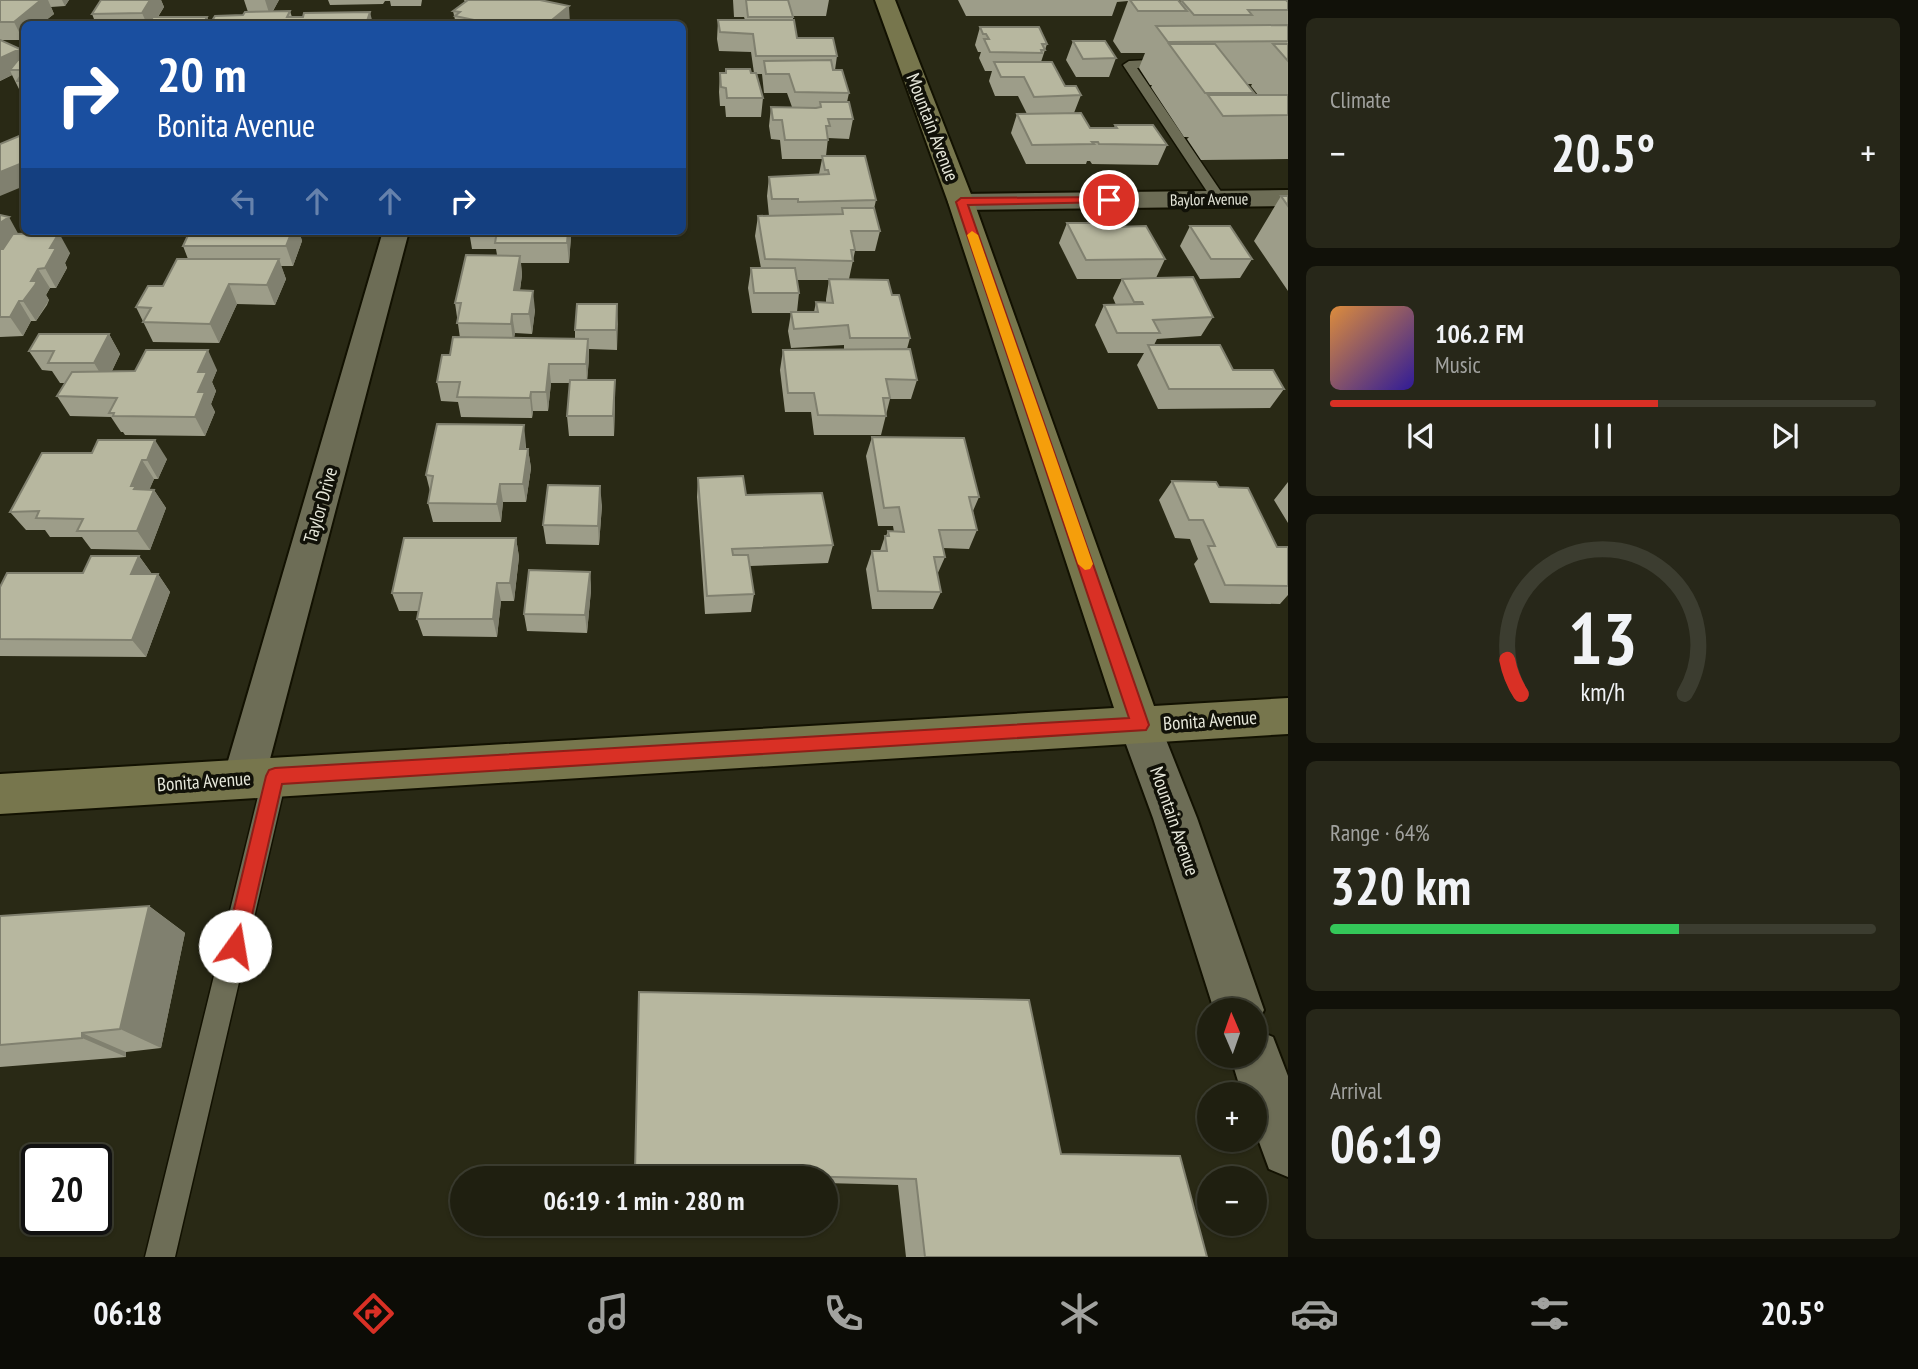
<!DOCTYPE html>
<html lang="en">
<head>
<meta charset="utf-8">
<style>
	:root { --surface:#1f1f10; --page:#272719; --text:#f1f3f6; --muted:#a1a29f; --line:#3c3d30; --accent:#d93025 }
	body { margin:0; font-family:"PT Sans Narrow",sans-serif; background:var(--page); color:var(--text); height:100vh; display:flex; flex-direction:column; font-size:26px; white-space:nowrap }
	* { box-sizing:border-box; margin:0 }
	p { font-size:23px; color:var(--muted) }
	.icon { flex:none; width:38px; height:38px; fill:none; stroke:currentColor; stroke-width:2; stroke-linecap:round; stroke-linejoin:round }
	.map { position:relative; flex:1; overflow:hidden }
	.sheet { display:flex; flex-direction:column; gap:18px; padding:18px; background:#111109; width:630px }
	.sheet>* { flex:none }
	.banner { position:absolute; left:21px; top:21px; width:665px; height:214px; border-radius:10px; box-shadow:0 2px 5px #0004,0 0 0 2px var(--line); background:#1a4fa0; color:#fff; overflow:hidden }
	.needle { width:46px; rotate:358deg }
	.fabs { position:absolute; left:1197px; top:998px; display:grid; gap:14px }
	.fabs a { display:grid; place-items:center; width:70px; height:70px; border-radius:50%; background:var(--surface); box-shadow:0 2px 5px #0004,0 0 0 2px var(--line); font-size:35px }
	.speed { position:absolute; left:21px; top:1144px; display:flex; gap:14px; font-size:35px; font-weight:700; text-align:center }
	.speed>* { display:grid; place-content:center; width:91px; height:91px; border-radius:50%; background:var(--surface); box-shadow:0 2px 5px #0004,0 0 0 2px var(--line); line-height:1 }
	.speed .limit { border:4px solid #111; border-radius:10px; background:#fff; color:#111 }
	.pin { position:absolute; display:grid; place-items:center; width:60px; height:60px; color:#fff; margin:-30px; border:4px solid #fff; border-radius:50%; box-shadow:0 2px 7px #0007 }
	.me { position:absolute; width:77px; margin:-38px; rotate:13deg; stroke-linejoin:round; filter:drop-shadow(0 0 5px #0008) }
	.turn { display:flex; align-items:center; gap:24px; height:147px; padding:0 21px; font-size:32px }
	.turn .icon { width:91px; height:91px; stroke-width:2.5 }
	.turn b { display:block; font-size:49px; line-height:60px }
	.lanes { display:flex; align-items:center; height:66px; padding:0 21px; background:#0003; justify-content:center; gap:35px; direction:ltr }
	.lanes .off { opacity:.35 }
	.big { font-size:52px; font-weight:700; line-height:1.1 }
	.sheet .card { flex:1; display:flex; flex-direction:column; justify-content:center; gap:10px; min-width:0; padding:0 24px; border-radius:10px; background:var(--page) }
	.sheet .dial { align-items:center; gap:0 }
	.dial svg { height:182px; overflow:visible; fill:none; stroke:var(--line); stroke-width:7; stroke-linecap:round; text-anchor:middle }
	.dial text { fill:var(--text); stroke:none }
	.song { display:flex; align-items:center; gap:21px }
	.cover { width:84px; height:84px; border-radius:10px; background:linear-gradient(135deg,hsl(30 70% 55%),hsl(250 70% 35%)) }
	.played { height:7px; border-radius:4px; background:linear-gradient(90deg,var(--accent) 60%,var(--line) 60%) }
	.keys { display:flex; justify-content:space-around; direction:ltr }
	.heat { display:flex; justify-content:space-between; align-items:center; font-size:38px; direction:ltr }
	.charge { height:10px; border-radius:5px; background:linear-gradient(90deg,#34c759 64%,var(--line) 0) }
	.trip { position:absolute; left:450px; top:1166px; width:388px; height:70px; border-radius:35px; background:var(--surface); box-shadow:0 2px 5px #0004,0 0 0 2px var(--line); font-weight:700; line-height:70px; text-align:center }
	.menu { display:flex; height:112px; justify-content:space-around; align-items:center; background:#0c0c06; color:var(--muted) }
	.menu .icon { width:49px; height:49px }
	.menu .current { color:var(--accent) }
	.menu b { font-size:32px; color:var(--text) }
	main { display:flex; flex:1; min-height:0 }
	.map>svg:first-child { display:block }
</style>
</head>
<body>
<main>
<div class="map">
<svg width="1288" height="1257" viewBox="0 0 1288 1257">
	<rect width="100%" height="100%" fill="#292915"/>
	<g fill="none" stroke-linecap="round" stroke-linejoin="round">
		<g stroke="#121101" stroke-width="3">
			<path id="service" d="M1168,59L1172,60V66L1137,68L1226,199L1224,202H1214L1123,65L1129,61Z
				M275,765L283,768L287,776L175,1257H145L263,776L267,768Z"/>
		</g>
		<g stroke="#121101" stroke-width="4">
			<path id="minor" d="M1288,190V206L961,210L952,208L948,202L952,196L961,194Z
				M383,231H409L265,778L259,792L244,798L229,792L223,778Z
				M1140,707L1155,712L1197,818L1264,1010L1255,1028V1010H1214L1153,818L1119,725L1125,712Z
				M1255,1030L1273,1037L1288,1076V1177L1269,1169L1255,1131V1094H1242L1230,1055H1255Z"/>
		</g>
		<g stroke="#121101" stroke-width="4">
			<path id="secondary" d="M875,0H895L974,202L1154,706L1288,698V734L0,814V774L1114,708L948,202Z"/>
		</g>
		<use href="#service" fill="#6d6d56" fill-rule="evenodd"/>
		<use href="#minor" fill="#6d6d56" fill-rule="evenodd"/>
		<use href="#secondary" fill="#77764d" fill-rule="evenodd"/>
	</g>
	<path fill="#9d9d89" fill-rule="evenodd" d="M0,0H69L65,6L51,7L54,14L41,24H24V38L23,40H0Z
		M101,0H161L164,7L158,17H207L210,24H96L92,14Z
		M244,0H279L273,11H290L292,17L243,15L248,12Z
		M328,0H422L421,6H391L390,1H385L383,4L330,5Z
		M464,0H540L570,24H456L453,11L465,2Z
		M733,0H829L826,16H793V20L797,38L837,56L835,70L849,93L847,102L853,119L849,139L828,138L826,156L876,200L874,209L880,231L875,251H855L849,279L892,295L910,338L907,349L917,380L911,399H890L881,435H814L811,412H785L780,370L783,350L844,349V345L791,348L788,331L791,313H752L748,288L751,268H761L755,236L758,216H769L767,196L769,177L819,174L822,159H782L780,140L771,139L769,126L771,107H792L787,93H764L762,74H757L763,98L761,117H726L725,106H720L719,92L720,73H725L726,69L754,73L751,52L719,51L717,39L718,20H745L744,17H734ZM797,280H829L826,299V302H816L814,312H797L799,293Z
		M958,0H1178L1180,3L1181,0H1288V159L1201,160L1187,139L1189,137H1184L1151,87L1152,85H1150L1139,68L1145,53H1121L1113,41L1128,1L1117,2L1112,16H966ZM1247,84H1252L1251,86L1258,95H1253L1254,93Z
		M980,27L1047,44L1041,62L1065,86L1081,95L1074,113L1090,128H1114L1115,125L1167,145L1158,165L1092,164L1090,161H1087L1086,164H1026L1011,133L1017,114H1027L1018,96H995L989,81L992,71H985L979,58L981,52H978L975,45Z
		M0,40L20,49L22,53L24,50V94L22,89H19L12,75L0,81Z
		M1073,41L1116,58L1109,77H1076L1066,60Z
		M1281,196H1288V291L1254,241Z
		M0,215L18,234L70,253L65,263L67,268L56,288H50L46,295L49,300L47,305L36,321H31L23,336L0,337Z
		M1067,223L1115,227L1165,259L1156,278L1213,317L1201,336L1157,339L1154,345L1233,370L1284,389L1270,408L1158,409L1137,365L1144,353H1108L1095,325L1104,305H1116L1113,298L1122,279H1077L1059,243Z
		M1190,226L1252,259L1240,278L1200,279L1180,246Z
		M190,231H299L302,241L293,266H281L286,279L275,305L237,304L219,343L153,342L136,307L163,286L188,259L183,246Z
		M469,231H594V236H571L569,263H521L522,275L520,290L535,310L532,334L515,333L514,338L575,339V330L617,304V350L589,349V358L587,380H615V400L614,436H569L567,416L570,383H551L548,411H533L532,418L461,417L458,402L441,401L437,382L460,338L455,303L497,255L496,249H472Z
		M109,334L120,354L112,371L217,370L212,382L216,391L211,404L215,412L205,436L125,435L123,432H121L111,417L70,416L57,396L65,383H60L52,371L42,370L29,351Z
		M872,437L979,497L973,511L977,530L969,549L943,548L945,557L937,575L941,592L933,609H872L866,569L872,551H880L885,536H886L888,531L894,532L893,526H878L866,456Z
		M526,445V449H528L531,468L526,502H503L501,522H433L428,503L430,491L426,475Z
		M42,453L167,459L158,479H154L149,490H154L166,508L150,550L91,549L82,537H50L45,530H26L10,512Z
		M698,478L746,495L833,545L828,563L750,566L754,594L751,612L705,614L697,497Z
		M1172,481L1219,487L1277,547H1288V595L1280,604L1210,603L1194,564L1198,559L1190,539L1175,538L1159,500Z
		M1288,482V523L1274,500Z
		M602,505L599,545L546,544L543,525Z
		M516,538L519,557L514,601H501L497,637L423,636L417,619L419,611H399L392,593Z
		M139,556L152,574H158L170,592L146,657L0,656V587L83,573Z
		M590,572L591,590L587,633L527,631L524,614Z
		M149,906L185,933L161,1048L126,1052V1057L0,1067V916Z
		M1061,1154L1207,1257H906L898,1185L826,1183V1178H636L635,1172Z"/>
	<path fill="#80806f" d="M41,0H48L54,14L41,24H24V38L23,40L14,22Z
		M62,0H69L65,6Z
		M150,0H161L164,7L153,24H147L142,13Z
		M265,0H279L270,16Z
		M569,6L570,24H547Z
		M370,12L373,24H366Z
		M207,17L210,24H203Z
		M20,49L24,57L18,58L24,70H10L12,75L0,81V58Z
		M20,164L24,172V186L0,196V172Z
		M9,217L20,237L0,251V223Z
		M292,231H299L302,241L293,266L286,246Z
		M568,231H571V236L569,263L567,243Z
		M59,233L70,253L65,263L67,268L56,288L45,268L50,248Z
		M520,256L522,275L517,310L514,290Z
		M279,259L286,279L275,305L267,285Z
		M38,269L50,288L46,295L49,300L36,321L23,301L31,281Z
		M229,284L237,304L219,343L210,324Z
		M533,291L535,310L532,334L529,314Z
		M19,301L31,321L23,336L10,317Z
		M617,304L618,324L617,350L616,330Z
		M512,314L515,333L513,343L511,324Z
		M109,334L120,354L106,383L94,363Z
		M588,339L589,358L587,383L586,364Z
		M208,350L217,370L212,382L216,391L211,404L215,412L205,436L195,417L198,392V372Z
		M549,364L551,383L548,411L546,392Z
		M615,380V400L614,436L613,416Z
		M531,392L533,411L532,418L530,398Z
		M524,425L526,445L523,468L520,449Z
		M155,440L167,459L158,479L147,460Z
		M528,449L531,468L526,502L523,484Z
		M142,460L154,479L145,500L131,486Z
		M500,484L503,502L501,522L497,504Z
		M600,486L602,505L599,545L598,526Z
		M154,490L166,508L150,550L137,531Z
		M516,538L519,557L514,601L510,583Z
		M139,556L152,574H131Z
		M590,572L591,590L587,633L585,615Z
		M158,574L170,592L146,657L132,640Z
		M497,583L501,601L497,637L493,619Z
		M149,906L185,933L161,1048L120,1029Z
		M82,1033L126,1052V1057L82,1038Z"/>
	<path fill="#b7b79f" stroke="#80806f" stroke-width="2" d="M0,0H41L14,22H0Z
		M101,0H150L142,13L92,14Z
		M468,0H540L569,6L547,24H529L520,23L518,24H515L500,21L496,24H493L455,16L460,12L453,11Z
		M746,0H788L793,17H748Z
		M1130,0H1178L1187,11H1138Z
		M1181,0H1286L1288,2V10H1248L1252,15H1194Z
		M290,11L287,17H303L304,13L370,12L366,24H210L215,16L243,15L245,12Z
		M153,17H207L203,24H148Z
		M62,20H92L89,24H58Z
		M605,20L608,24L622,21L625,24H577Z
		M718,20H794L797,38H833L837,56H756L753,34L720,32Z
		M1288,25V41L1168,42L1156,26Z
		M980,27H1039L1047,44H1042L1045,50H1041L1042,53L990,52L984,39H989L986,34H983Z
		M0,40L20,49L0,58Z
		M1073,41H1105L1116,58L1083,59Z
		M1169,44H1215L1254,93H1205Z
		M1273,44H1288V61Z
		M24,50V58H18Z
		M18,60H24V70H10Z
		M831,60L833,70H842L849,93L795,92L789,74H766L764,61Z
		M994,62H1052L1065,86H1076L1081,95L1034,97L1024,77H1001Z
		M726,69H750L751,73H756L763,98H727L726,88L721,87L720,73H726Z
		M24,71V81H17Z
		M1208,95H1288V115L1223,116Z
		M820,102H849L853,119H828L830,126H826L828,140H785L782,120H773L771,107L816,108L821,107Z
		M1081,113L1090,128H1117L1115,125H1153L1167,145L1099,144L1098,142H1092L1094,144L1032,145L1017,114Z
		M24,134V168L20,164L0,172V144Z
		M822,156H865L876,200L798,202V199H772L769,177L829,174L828,170H825Z
		M1281,196H1288V206Z
		M842,208H874L880,231H851L855,250H851L853,261L765,259L758,216L843,214Z
		M0,215L9,217L0,223Z
		M1067,223H1112L1115,227L1146,226L1165,259L1086,260Z
		M1190,226H1230L1252,259H1211Z
		M190,231H292L286,246H183Z
		M497,231H568L567,243H495Z
		M59,233L50,248H56L45,268L38,269L31,281H37L35,285L23,301H19L10,317H0V249H3L13,234Z
		M466,255L520,256L514,290L533,291L529,314H512L511,324L457,323L461,303H455Z
		M177,259H279L267,285L229,284L210,324L143,322L151,308L136,307L148,286H163Z
		M751,268H795L799,293H754Z
		M1193,277L1213,317L1153,320L1160,333H1117L1104,305L1143,304L1142,302H1134L1122,279Z
		M829,279L888,280L892,295H899L910,338H850L848,325L794,329L791,312H818L816,302L833,303Z
		M577,304H617L616,330H575Z
		M39,334H109L94,363H48L54,351H29Z
		M453,337L588,339L586,364H549L546,392H531L530,398L457,397L460,382H437L442,355H450Z
		M1148,345H1220L1233,370H1273L1284,389H1169Z
		M910,349L917,380L886,379L890,398H883L886,416L818,415L814,393H788L783,350Z
		M146,350H208L198,372H207L198,392H205L195,417L113,416L114,413H109L117,398L57,396L72,372L135,371Z
		M570,380H615L613,416H567Z
		M437,424L524,425L520,449H528L523,484H500L497,504L428,503L433,476L426,475Z
		M872,437L964,438L979,497H969L977,530H939L945,557H934L941,592L878,591L872,551H887L885,536H889L888,531L904,532L899,507L884,508Z
		M98,440H155L147,460H142L131,486H136L134,489L154,490L137,531H77L83,519L36,518L39,511L10,512L42,453H92Z
		M743,476L746,495L822,493L833,545L732,549L733,555H748L754,594L707,596L698,478Z
		M1172,481L1216,482L1219,487L1248,488L1277,547H1288V586L1225,585L1208,546H1215L1203,520H1189Z
		M548,485L600,486L598,526L543,525Z
		M404,538H516L510,583H497L493,619H417L422,593H392Z
		M91,556H139L131,574H158L132,640L0,639V587L7,573H83Z
		M529,570L590,572L585,615L524,614Z
		M149,906L120,1029L82,1033V1038L0,1045V916Z
		M639,992L1029,1000L1061,1154L1180,1156L1207,1257H925L916,1179L635,1172Z"/>
	<path fill="#d93025" stroke="#8d1f18" stroke-width="2" d="M1109,197L1114,200L1112,202L968,205L1149,725L1146,730L282,784L245,946L242,953L235,956L228,953L225,946L266,776L269,770L275,768L1129,718L956,202L961,198Z"/>
	<path fill="#f59e0b" d="M972,231L978,235L1093,564L1090,569L1085,570L1078,564L967,235Z"/>
	<g text-anchor="middle" dominant-baseline="central" stroke-width="7" stroke-linejoin="round" paint-order="stroke">
		<g font-size="16" fill="#e7e8db" stroke="#111108">
			<text transform="translate(1209 199) rotate(-1)">Baylor Avenue</text>
		</g>
		<g font-size="19" fill="#e7e8db" stroke="#111108">
			<text transform="translate(933 127) rotate(69)">Mountain Avenue</text>
			<text transform="translate(320 505) rotate(-74)">Taylor Drive</text>
			<text transform="translate(1210 720) rotate(-4)">Bonita Avenue</text>
			<text transform="translate(204 781) rotate(-4)">Bonita Avenue</text>
			<text transform="translate(1175 821) rotate(71)">Mountain Avenue</text>
		</g>
	</g>
</svg>
<div class="fabs">
<a><svg class="needle" viewBox="-14 -14 28 28"><path d="M0-13l5 13h-10z" fill="#e53935"/><path d="M0 13l5-13h-10z" fill="#a1a29f"/></svg></a>
<a>+</a>
<a>−</a>
</div>
<div class="speed"><div class="limit">20</div></div>
<div class="pin" style="left:1109px;top:200px;background:#d93025"><svg class="icon" aria-label="arrive" viewBox="0 0 24 24"><path d="M6 21V4h12l-3 4 3 4H6"/></svg></div>
<svg class="me" style="left:235px;top:946px" viewBox="-20 -20 40 40"><circle r="19" fill="#fff"/><path d="M0-13L10 11 0 6-10 11z" fill="#d93025"/></svg>
<div class="trip">06:19 · 1 min · 280 m</div>
<div class="banner">
<div class="turn"><svg class="icon" aria-label="right" viewBox="0 0 24 24"><path d="M7 20v-9h11M14 6l5 5-5 5"/></svg><div><b>20 m</b>Bonita Avenue</div></div>
<div class="lanes"><svg class="icon off" aria-label="left" viewBox="0 0 24 24"><path d="M17 20v-9H6M10 6l-5 5 5 5"/></svg><svg class="icon off" aria-label="ahead" viewBox="0 0 24 24"><path d="M12 20V5M6 11l6-6 6 6"/></svg><svg class="icon off" aria-label="ahead" viewBox="0 0 24 24"><path d="M12 20V5M6 11l6-6 6 6"/></svg><svg class="icon" aria-label="right" viewBox="0 0 24 24"><path d="M7 20v-9h11M14 6l5 5-5 5"/></svg></div>
</div>
</div>
<section class="sheet">
<div class="card"><p>Climate</p>
<div class="heat"><a>−</a><b class="big">20.5°</b><a>+</a></div>
</div>
<div class="card">
<div class="song"><i class="cover"></i><div><b>106.2 FM</b><p>Music</p></div></div>
<div class="played"></div>
<div class="keys"><svg class="icon" aria-label="previous" viewBox="0 0 24 24"><path d="M18 5L8 12l10 7zM5 5v14"/></svg><svg class="icon" aria-label="pause" viewBox="0 0 24 24"><path d="M8 5v14M16 5v14"/></svg><svg class="icon" aria-label="next" viewBox="0 0 24 24"><path d="M6 5l10 7-10 7zM19 5v14"/></svg></div>
</div>
<div class="card dial"><svg viewBox="0 0 100 80">
<path d="M14 69A42 42 0 1 1 86 69"/>
<path d="M14 69A42 42 0 0 1 8 54" stroke="#d93025"/>
<text x="50" y="56" font-size="32" font-weight="700">13</text>
<text x="50" y="72" font-size="11">km/h</text>
</svg></div>
<div class="card"><p>Range · 64%</p><b class="big">320 km</b><div class="charge"></div></div>
<div class="card"><p>Arrival</p><b class="big">06:19</b></div>
</section>
</main>
<nav class="menu">
<b>06:18</b>
<svg class="icon current" aria-label="directions" viewBox="0 0 24 24"><path d="M12 3l9 9-9 9-9-9zM9 14v-3h6M13 9l2 2-2 2"/></svg>
<svg class="icon" aria-label="music" viewBox="0 0 24 24"><path d="M9 18V5l10-2v13"/><circle cx="6" cy="18" r="3"/><circle cx="16" cy="16" r="3"/></svg>
<svg class="icon" aria-label="phone" viewBox="0 0 24 24"><path d="M5 4h4l2 5-3 2q2 4 5 5l2-3 5 2v4C11 20 4 13 5 4z"/></svg>
<svg class="icon" aria-label="climate" viewBox="0 0 24 24"><path d="M12 3v18M4 7l16 10M4 17L20 7"/></svg>
<svg class="icon" aria-label="car" viewBox="0 0 24 24"><path d="M5 17H2v-5l4-1 3-4h7l3 4 3 1v5h-3M9 17h6M6 11h13"/><circle cx="7" cy="17" r="2"/><circle cx="17" cy="17" r="2"/></svg>
<svg class="icon" aria-label="filters" viewBox="0 0 24 24"><path d="M4 7h16M4 17h16"/><circle cx="9" cy="7" r="2"/><circle cx="15" cy="17" r="2"/></svg>
<b>20.5°</b>
</nav>
</body>
</html>
